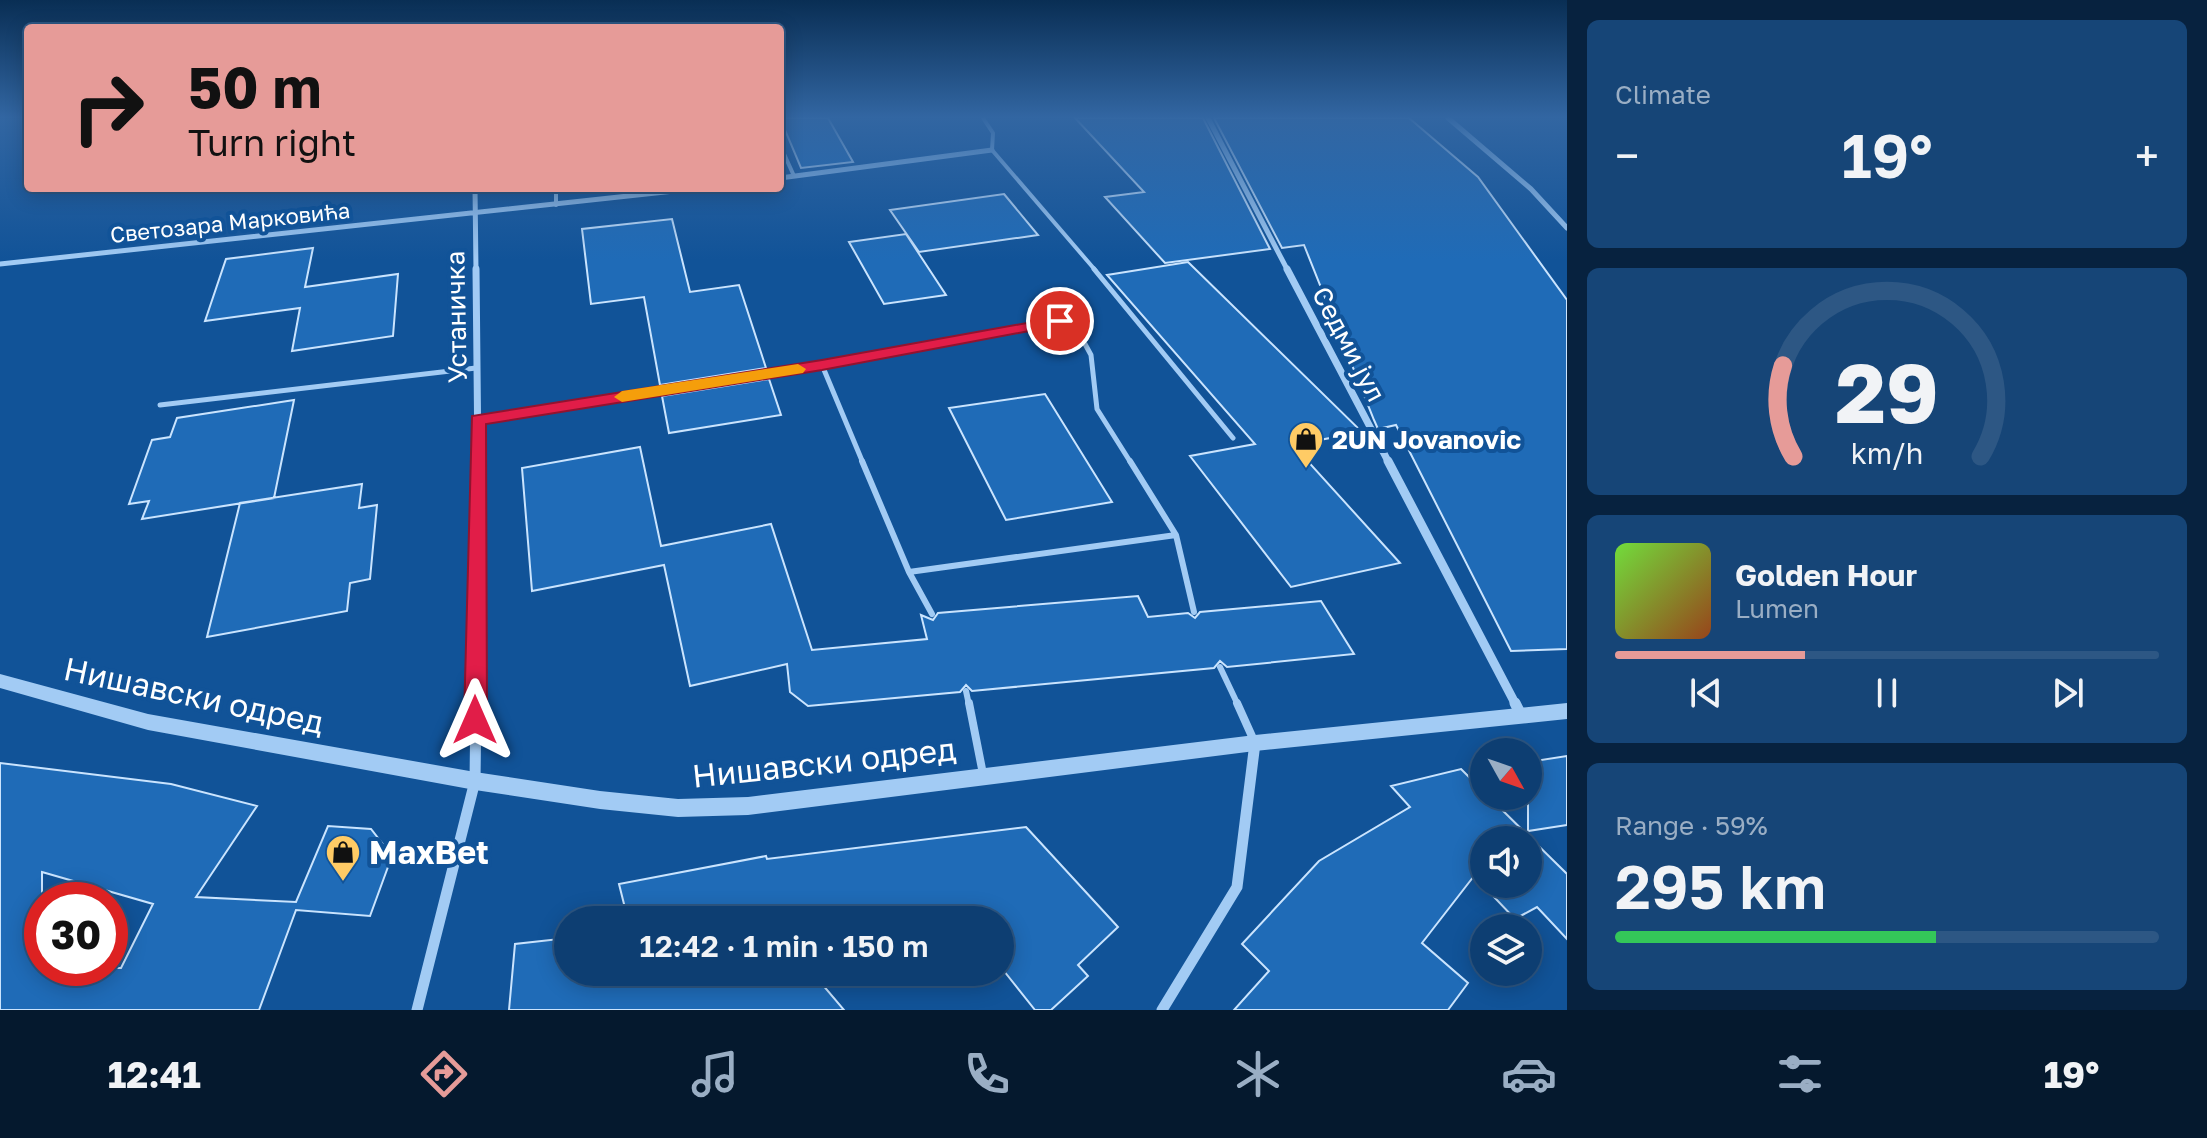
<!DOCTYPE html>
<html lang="en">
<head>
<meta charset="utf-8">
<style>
	:root { --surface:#0d3e72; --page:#164577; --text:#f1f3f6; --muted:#9aaec4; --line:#2d5784; --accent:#e69b98 }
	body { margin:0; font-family:"Golos Text",sans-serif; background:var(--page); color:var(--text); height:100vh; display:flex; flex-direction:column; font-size:30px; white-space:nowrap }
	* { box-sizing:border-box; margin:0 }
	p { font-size:26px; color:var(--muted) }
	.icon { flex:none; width:44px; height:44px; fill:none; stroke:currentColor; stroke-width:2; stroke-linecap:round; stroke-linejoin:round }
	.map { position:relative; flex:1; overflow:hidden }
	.drawer { display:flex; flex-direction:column; gap:20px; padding:20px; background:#07223f; width:640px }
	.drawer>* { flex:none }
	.banner { position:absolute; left:24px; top:24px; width:760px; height:168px; border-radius:8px; box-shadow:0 4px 20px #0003,0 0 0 2px var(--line); background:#e69b98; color:#111; overflow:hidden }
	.needle { width:52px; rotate:130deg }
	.fabs { position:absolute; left:1470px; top:738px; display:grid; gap:16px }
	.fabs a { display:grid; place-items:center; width:72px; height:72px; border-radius:50%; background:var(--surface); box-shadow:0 4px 20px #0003,0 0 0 2px var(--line); font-size:40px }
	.speed { position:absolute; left:24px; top:882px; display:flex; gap:16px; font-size:40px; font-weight:700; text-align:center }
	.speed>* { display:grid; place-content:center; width:104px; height:104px; border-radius:50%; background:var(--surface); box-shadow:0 4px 20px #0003,0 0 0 2px var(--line); line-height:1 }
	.speed .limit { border:12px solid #d22; background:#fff; color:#111 }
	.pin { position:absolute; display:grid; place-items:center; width:68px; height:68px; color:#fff; margin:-34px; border:4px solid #fff; border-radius:50%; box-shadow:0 2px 8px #0007 }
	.me { position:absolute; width:88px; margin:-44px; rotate:0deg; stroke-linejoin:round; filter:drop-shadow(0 0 6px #0008) }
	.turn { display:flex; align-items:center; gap:28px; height:168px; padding:0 32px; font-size:36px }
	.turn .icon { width:104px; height:104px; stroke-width:2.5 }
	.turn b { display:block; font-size:56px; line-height:68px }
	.big { font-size:60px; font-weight:600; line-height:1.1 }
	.drawer .card { flex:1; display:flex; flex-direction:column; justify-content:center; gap:12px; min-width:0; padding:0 28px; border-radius:12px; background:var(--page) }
	.drawer .dial { align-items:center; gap:0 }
	.dial svg { height:208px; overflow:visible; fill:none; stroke:var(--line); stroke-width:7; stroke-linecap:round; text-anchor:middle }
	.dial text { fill:var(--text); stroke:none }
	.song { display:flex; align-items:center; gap:24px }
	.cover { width:96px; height:96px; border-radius:12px; background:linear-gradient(135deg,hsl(100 70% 55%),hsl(20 70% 35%)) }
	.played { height:8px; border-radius:4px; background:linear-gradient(90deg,var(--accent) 35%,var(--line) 35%) }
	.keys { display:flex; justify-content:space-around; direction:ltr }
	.heat { display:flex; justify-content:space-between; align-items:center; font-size:44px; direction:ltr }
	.charge { height:12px; border-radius:6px; background:linear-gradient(90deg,#34c759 59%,var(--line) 0) }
	.trip { position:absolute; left:554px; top:906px; width:460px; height:80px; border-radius:40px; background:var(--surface); box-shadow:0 4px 20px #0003,0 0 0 2px var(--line); font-weight:600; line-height:80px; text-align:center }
	.tab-bar { display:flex; height:128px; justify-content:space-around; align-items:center; background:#05192e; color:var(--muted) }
	.tab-bar .icon { width:56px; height:56px }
	.tab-bar .current { color:var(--accent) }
	.tab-bar b { font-size:36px; color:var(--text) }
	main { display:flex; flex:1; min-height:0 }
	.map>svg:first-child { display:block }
</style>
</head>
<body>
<main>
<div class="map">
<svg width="1567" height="1010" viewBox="0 0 1567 1010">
	<rect width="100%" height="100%" fill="#115398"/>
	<path fill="#1f6bb7" stroke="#cae4fe" stroke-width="2" fill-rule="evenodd" d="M780,118H828L853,162L801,168Z
		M1075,118H1203L1270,249L1165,263L1105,197L1144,192Z
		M1214,118H1409L1478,177L1567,300V649L1511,651L1396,425L1378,429L1374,420L1304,245L1282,248Z
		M1004,194L1038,235L919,252L890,210Z
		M672,219L690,292L739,285L766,368L660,385L644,297L591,304L582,229Z
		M906,234L946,295L884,304L849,242Z
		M313,248L305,287L398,274L393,336L292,351L300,308L205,321L226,259Z
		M1188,262L1362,432L1293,445L1400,563L1291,587L1190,456L1255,444L1107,275Z
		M769,379L781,415L669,433L662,396Z
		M1045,394L1112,502L1006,520L949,408Z
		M294,400L274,498L142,519L149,501L129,504L152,440L170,437L177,418Z
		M640,447L661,546L771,524L812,650L927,639L921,615L933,620L938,613L1138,596L1148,617L1188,613L1195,618L1200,612L1321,601L1354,654L1227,667L1220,661L1214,668L972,691L966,685L960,692L808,706L790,692L787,664L690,686L664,565L532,591L522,468Z
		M362,484L359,508L377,505L370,579L350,583L347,611L207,637L240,503Z
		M1567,756V825L1528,831V762Z
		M0,763L171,784L257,806L196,897L296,902L328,826L371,829L392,856L370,916L296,910L259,1010H0ZM42,872L153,904L121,968H42Z
		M1461,769L1484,792V796H1488L1567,874V939L1537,907L1515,919L1474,876L1422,943L1468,983L1448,1010H1234L1269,971L1242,944L1319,861L1410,807L1391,786ZM1484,840H1528V884H1484Z
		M1026,827L1118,927L1078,965L1088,976L1051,1010H1035L1000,966V920H628L619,884L766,856L767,859Z
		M568,938V972H858L816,977L844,1010H509L515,944Z"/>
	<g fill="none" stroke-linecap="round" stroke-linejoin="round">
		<path stroke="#a2cbf4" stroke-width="4" d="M983,118L993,133L992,150L1096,271
			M780,145L794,176
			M556,188V205"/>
		<path stroke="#a2cbf4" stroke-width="5" d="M1094,269L1233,438
			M160,405L476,368
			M478,420L822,365
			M863,463L822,365L1060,321L1085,344L1091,355L1097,409L1131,463"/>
		<path stroke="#a2cbf4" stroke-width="6" d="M862,461L909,572L1176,535
			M1130,461L1176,535
			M1176,535L1194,612
			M909,572L932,614
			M1220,667L1238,705
			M966,691L969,705"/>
		<path stroke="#a2cbf4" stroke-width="8" d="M969,703L983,774
			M1237,703L1255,743"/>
		<path stroke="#a2cbf4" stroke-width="5" d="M1208,118L1288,271
			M1448,118L1531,189L1567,228
			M780,178L992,150
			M475,188L476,271
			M0,264L702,188"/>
		<path stroke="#a2cbf4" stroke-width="7" d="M476,269L478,463
			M1287,269L1389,463"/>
		<path stroke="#a2cbf4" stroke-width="9" d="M1388,461L1516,705
			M476,705L478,461"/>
		<path stroke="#a2cbf4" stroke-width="11" d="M1515,703L1521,715
			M417,1010L475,781L476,703
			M1162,1010L1237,887L1255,743"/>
		<path fill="#a2cbf4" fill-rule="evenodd" d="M0,674L148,714L475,772L600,791L678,799L748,797L1255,735L1567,703V719L1255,751L748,815L678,817L600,809L475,790L148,730L0,688Z"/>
	</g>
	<linearGradient id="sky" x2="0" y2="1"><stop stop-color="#092e54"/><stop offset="0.45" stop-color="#3266a2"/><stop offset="1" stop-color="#3266a2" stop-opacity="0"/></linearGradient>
	<rect width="1567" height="260" fill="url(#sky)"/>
	<path fill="#e11d48" stroke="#92132f" stroke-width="2" d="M1060,317L1068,321L1066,324L822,370L486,424L487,720L483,728L475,731L468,728L464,720L472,416L822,360Z"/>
	<path fill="#f59e0b" d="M798,364L806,369L803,373L622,402L614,397L622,391Z"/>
	<defs>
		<g id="shop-pin" transform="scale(1.8)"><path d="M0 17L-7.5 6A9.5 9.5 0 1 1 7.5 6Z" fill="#ffcb65" stroke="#115398"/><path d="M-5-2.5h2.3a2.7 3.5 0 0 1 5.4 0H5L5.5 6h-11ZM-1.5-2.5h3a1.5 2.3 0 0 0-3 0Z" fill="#111"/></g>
	</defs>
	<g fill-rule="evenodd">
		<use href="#shop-pin" x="1306" y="439"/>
		<use href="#shop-pin" x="343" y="852"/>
	</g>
	<g text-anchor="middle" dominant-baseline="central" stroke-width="8" stroke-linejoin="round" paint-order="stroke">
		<g font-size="22" fill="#fff" stroke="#115398">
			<text transform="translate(230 222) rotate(-6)">Светозара Марковића</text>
		</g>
		<g font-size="26" fill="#fff" stroke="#115398">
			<text transform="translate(456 317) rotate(-91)">Устаничка</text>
			<text transform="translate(1349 344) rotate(62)">Седми јул</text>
		</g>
		<g font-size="26" font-weight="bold" fill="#fff" stroke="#115398" text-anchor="start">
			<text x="1332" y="439">2UN Jovanovic</text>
		</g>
		<g font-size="32" fill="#fff" stroke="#115398">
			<text transform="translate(194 695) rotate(12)">Нишавски одред</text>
			<text transform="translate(824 762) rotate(-6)">Нишавски одред</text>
		</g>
		<g font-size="32" font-weight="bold" fill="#fff" stroke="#115398" text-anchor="start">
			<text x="369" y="852">MaxBet</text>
		</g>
	</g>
</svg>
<div class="fabs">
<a><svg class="needle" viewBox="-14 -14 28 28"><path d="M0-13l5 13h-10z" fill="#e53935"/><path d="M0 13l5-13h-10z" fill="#9aaec4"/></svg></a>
<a><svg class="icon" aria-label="sound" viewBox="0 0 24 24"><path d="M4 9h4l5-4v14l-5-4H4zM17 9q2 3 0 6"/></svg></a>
<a><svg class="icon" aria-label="layers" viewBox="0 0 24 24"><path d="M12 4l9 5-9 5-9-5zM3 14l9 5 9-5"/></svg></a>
</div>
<div class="speed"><div class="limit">30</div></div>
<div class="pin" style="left:1060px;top:321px;background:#d93025"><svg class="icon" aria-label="arrive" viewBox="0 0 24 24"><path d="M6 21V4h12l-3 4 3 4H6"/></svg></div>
<svg class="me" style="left:475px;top:720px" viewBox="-20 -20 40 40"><path d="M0-17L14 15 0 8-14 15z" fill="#e11d48" stroke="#fff" stroke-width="4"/></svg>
<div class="trip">12:42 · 1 min · 150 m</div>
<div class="banner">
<div class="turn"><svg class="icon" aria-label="right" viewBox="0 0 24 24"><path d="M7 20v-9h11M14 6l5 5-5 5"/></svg><div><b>50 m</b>Turn right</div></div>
</div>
</div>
<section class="drawer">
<div class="card"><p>Climate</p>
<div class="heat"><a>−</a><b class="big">19°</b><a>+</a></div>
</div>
<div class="card dial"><svg viewBox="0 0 100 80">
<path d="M14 69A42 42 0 1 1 86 69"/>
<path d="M14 69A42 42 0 0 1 10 34" stroke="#e69b98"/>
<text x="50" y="56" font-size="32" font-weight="700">29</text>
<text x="50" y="72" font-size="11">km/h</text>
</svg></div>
<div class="card">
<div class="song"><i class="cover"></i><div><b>Golden Hour</b><p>Lumen</p></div></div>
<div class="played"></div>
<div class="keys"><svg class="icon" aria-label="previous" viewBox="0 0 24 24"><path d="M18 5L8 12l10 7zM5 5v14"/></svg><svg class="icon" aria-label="pause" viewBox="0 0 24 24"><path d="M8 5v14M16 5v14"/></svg><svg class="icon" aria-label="next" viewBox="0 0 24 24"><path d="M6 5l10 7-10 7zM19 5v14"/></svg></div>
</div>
<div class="card"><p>Range · 59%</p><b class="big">295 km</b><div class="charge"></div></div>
</section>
</main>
<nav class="tab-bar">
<b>12:41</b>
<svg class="icon current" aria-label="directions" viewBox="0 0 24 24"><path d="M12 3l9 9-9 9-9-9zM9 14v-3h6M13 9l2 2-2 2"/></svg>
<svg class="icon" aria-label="music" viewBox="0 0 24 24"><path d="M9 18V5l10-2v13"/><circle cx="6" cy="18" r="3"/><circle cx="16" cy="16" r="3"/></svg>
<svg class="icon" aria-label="phone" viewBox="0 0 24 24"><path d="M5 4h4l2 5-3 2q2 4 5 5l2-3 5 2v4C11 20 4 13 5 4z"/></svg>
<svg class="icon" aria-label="climate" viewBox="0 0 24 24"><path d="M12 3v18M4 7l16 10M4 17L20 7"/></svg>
<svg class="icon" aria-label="car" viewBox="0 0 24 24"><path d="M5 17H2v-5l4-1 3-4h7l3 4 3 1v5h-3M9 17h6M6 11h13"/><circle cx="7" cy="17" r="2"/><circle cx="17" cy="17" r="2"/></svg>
<svg class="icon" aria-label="filters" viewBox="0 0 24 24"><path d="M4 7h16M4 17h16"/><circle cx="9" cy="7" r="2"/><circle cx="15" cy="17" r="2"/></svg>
<b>19°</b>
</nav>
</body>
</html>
